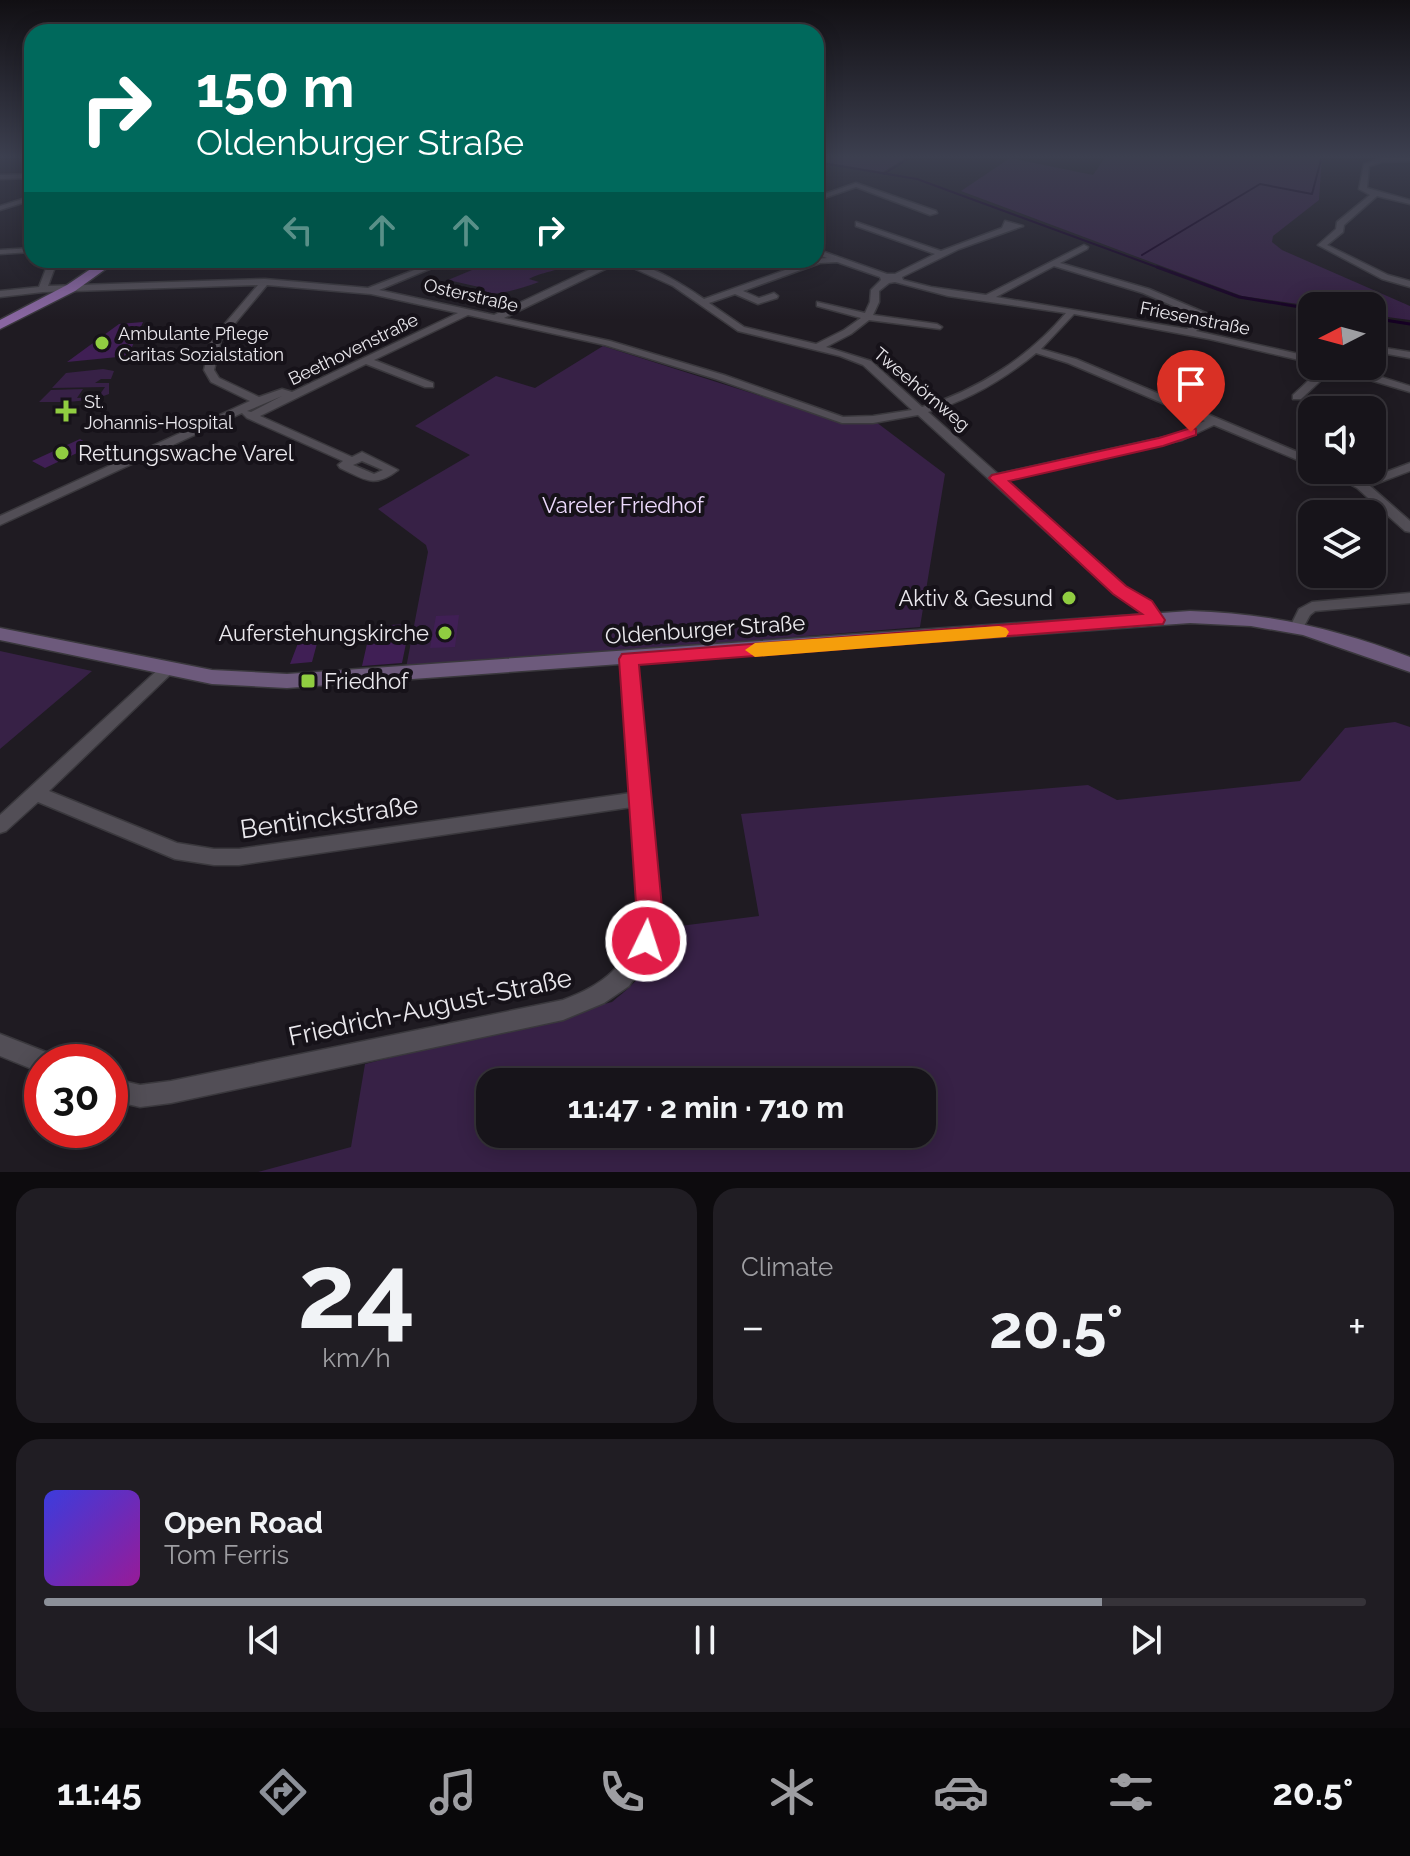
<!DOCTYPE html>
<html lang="en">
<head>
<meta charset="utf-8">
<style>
	:root { --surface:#17141a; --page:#201d23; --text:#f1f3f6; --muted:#9e9ea2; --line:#363339; --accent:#8c9099 }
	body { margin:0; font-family:Raleway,sans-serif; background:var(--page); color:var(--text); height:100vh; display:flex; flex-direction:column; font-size:30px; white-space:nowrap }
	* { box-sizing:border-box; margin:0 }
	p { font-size:26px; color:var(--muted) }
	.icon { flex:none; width:44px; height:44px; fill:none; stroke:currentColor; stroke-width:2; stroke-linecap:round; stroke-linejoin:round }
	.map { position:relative; height:1172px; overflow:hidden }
	.sheet { display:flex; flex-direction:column; gap:16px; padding:16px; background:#0d0b0e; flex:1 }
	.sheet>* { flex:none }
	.guide { position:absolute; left:24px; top:24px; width:800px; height:244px; border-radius:24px; box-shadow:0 4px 20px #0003,0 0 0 2px var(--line); background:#00695c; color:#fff; overflow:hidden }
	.needle { width:52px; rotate:264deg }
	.buttons { position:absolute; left:1298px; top:292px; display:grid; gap:16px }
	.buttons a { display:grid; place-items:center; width:88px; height:88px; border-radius:16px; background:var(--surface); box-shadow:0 4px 20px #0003,0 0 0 2px var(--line); font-size:40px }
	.speed { position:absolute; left:24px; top:1044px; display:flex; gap:16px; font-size:40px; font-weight:700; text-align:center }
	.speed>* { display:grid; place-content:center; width:104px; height:104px; border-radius:50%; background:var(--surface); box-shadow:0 4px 20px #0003,0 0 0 2px var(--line); line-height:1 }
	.speed .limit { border:12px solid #d22; background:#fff; color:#111 }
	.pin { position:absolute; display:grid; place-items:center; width:68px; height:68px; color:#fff; margin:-82px -34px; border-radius:50% 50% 50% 0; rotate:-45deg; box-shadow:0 0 8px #0007 }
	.pin .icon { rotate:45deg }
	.me { position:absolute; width:88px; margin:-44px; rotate:4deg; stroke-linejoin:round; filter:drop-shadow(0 0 6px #0008) }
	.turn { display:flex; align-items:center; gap:28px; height:168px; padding:0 40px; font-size:36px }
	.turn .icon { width:104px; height:104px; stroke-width:2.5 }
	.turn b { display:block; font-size:56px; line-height:68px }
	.lanes { display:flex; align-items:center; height:76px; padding:0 40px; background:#0003; justify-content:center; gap:40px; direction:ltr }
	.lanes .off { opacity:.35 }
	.big { font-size:60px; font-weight:700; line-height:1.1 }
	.sheet .tile { flex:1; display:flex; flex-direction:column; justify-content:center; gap:12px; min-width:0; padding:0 28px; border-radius:24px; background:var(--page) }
	.sheet .dial { align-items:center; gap:0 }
	.dial b { font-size:104px; line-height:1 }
	.song { display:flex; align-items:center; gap:24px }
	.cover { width:96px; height:96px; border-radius:12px; background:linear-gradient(135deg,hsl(240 70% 55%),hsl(300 70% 35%)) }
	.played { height:8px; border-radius:4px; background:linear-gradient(90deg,var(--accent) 80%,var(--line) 80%) }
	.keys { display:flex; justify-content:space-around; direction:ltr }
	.heat { display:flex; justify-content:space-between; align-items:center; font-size:44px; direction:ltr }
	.sheet .tiles { flex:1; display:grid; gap:16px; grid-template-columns:1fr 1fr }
	.tile:last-child { grid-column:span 2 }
	.trip { position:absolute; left:476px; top:1068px; width:460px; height:80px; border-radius:24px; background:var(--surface); box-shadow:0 4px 20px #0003,0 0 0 2px var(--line); font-weight:700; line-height:80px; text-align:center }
	.tab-bar { display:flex; height:128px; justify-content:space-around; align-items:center; background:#09080a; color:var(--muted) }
	.tab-bar .icon { width:56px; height:56px }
	.tab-bar .active { color:var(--accent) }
	.tab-bar b { font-size:36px; color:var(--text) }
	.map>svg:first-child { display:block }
</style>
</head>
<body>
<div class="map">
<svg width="1410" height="1172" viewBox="0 0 1410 1172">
	<rect width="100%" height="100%" fill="#1f1b22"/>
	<path fill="#372146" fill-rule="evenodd" d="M816,156H909L883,172L816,161Z
		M1106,156H1322L1319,200L1273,236L1272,242L1282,250L1410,306V320L1372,315V306H1312L1242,296L961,191L1010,158L1093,175Z
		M496,260H567L575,263C561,270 538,273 529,279L539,282C517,290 495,297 472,293L479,287L448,280Z
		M603,346L843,422H876L945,474L920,627L406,668L428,552L426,545L378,509L470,455L415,426L496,376L535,388Z
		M103,369L114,371L111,379H101L95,383H109V394C87,403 62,402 39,402L51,390L83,389L77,398L98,397L105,387L52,388L66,373Z
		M0,651L92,671L0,749Z
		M1395,722L1410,727V1172H258L351,1147L365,1064L612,1002C642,978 652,965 664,928L759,916L741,814L1088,785L1117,800L1300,781L1345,728ZM490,1082H922V1134H490Z"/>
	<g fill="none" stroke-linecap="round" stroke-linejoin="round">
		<path stroke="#160024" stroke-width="2" d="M816,162L917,179L1162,269
			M884,174L912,156
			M1142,255L1260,184L1312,194L1322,156"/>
		<path stroke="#160024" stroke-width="3" d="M1157,267L1239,297L1312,309
			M1372,318L1410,324"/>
	</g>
	<path fill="#401f55" d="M143,322L128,356L67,362L119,324Z
		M80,439L92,446L45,468L32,461Z
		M459,615L455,647L430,648L436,616Z
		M410,624L402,663L362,666L371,626Z
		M319,636L312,662L290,664L300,638Z"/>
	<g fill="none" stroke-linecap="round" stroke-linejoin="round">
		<g stroke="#3a383d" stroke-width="3">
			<path id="minor" d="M1410,157V161L1382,162L1369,166L1367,188L1410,200V204L1377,196L1344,225L1343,232L1327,245L1388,275L1410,281V287L1382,279L1318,245L1336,229L1337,222L1370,195L1359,189L1364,164L1381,158Z
				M32,174V178L0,179V175Z
				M856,183L936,211L937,213L930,215L856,187L816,201V197Z
				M32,196V200L0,210V206Z
				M1005,221L1023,226L959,249L902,277L903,280L931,287L986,295L1084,245L1088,247L1087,249L1060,263L1149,289L1208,314V318L1196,331L1312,357V363L1209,339L1074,314L1041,349L1076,359L1312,458V466L1214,425L1182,440L1004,480L1124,587L1150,602L1163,620L1161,623H1151L1140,608L1114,593L918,415L873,423H842L716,379L605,345L468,315L374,360L433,383V387H425L366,364L260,416L352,457L362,452L398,470C374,489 364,479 340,468L338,465L343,461L247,418L242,413L0,525V516L250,401L211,382L204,370L211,340L258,285L43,292L0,297V291L39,287L47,266L52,260H61L55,267L48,286L265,279L368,288L440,260H451L379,290L494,315L610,260C644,260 676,280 704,299L816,259L827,258L816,254V249L887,274H895L935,254L856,226V222L941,251L1002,228ZM620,262L673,286L738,331L840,356L863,365L912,410L873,416L843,417L724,375L610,341L504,318ZM837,262L880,277L881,280L871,290L870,302L865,313L817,302V306L861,318L844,330L816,344L744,327L709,303L735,294L758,304L777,298L778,296L774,293L759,298L743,291L820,263ZM1054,266L1143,293L1199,317L1187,329L996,297ZM895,282L948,296L1066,313C1030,356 977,391 922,407L871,361L826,347L851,334L869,320L940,329L942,327L937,324L873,315L879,302V291L889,283ZM267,285L371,294L458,313L292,392L282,389L259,397L219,378L214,370L221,340ZM1036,353L1068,363L1205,421L1174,435L998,474L928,412C969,400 1003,380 1036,353ZM282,396L251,412L247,411ZM362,461L383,470L374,474L353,465Z
				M32,248V252L0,254V250Z
				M137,260H155L128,267L124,264Z
				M317,260H325L320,263Z
				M1304,327L1312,329V335L1301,332L1299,330Z
				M1379,347L1410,352V358L1376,352L1374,350Z
				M1324,366H1346L1410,386V392L1333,369L1301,399H1293V395Z
				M1410,463V471L1370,486L1410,521V532L1405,531L1357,488L1325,470H1340L1362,481Z
				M1410,593V603L1315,611L1310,615L1303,628H1293L1291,625L1299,609L1312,602Z
				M629,654L634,655L637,659L660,918L646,960L629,986L604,1003L563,1020L171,1103L140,1107L110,1100V1078L140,1085L171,1081L563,1000C664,964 638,893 632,807L239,865H214L175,859L38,802L6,831L0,833V815L163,665H173L176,669L49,791L177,843L214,849H239L631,793L621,659L624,655Z
				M0,1034L51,1054L54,1062H42V1073L0,1056Z"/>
		</g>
		<g stroke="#3a383d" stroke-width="3">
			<path id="secondary" d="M1190,611C1268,613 1337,629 1410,657V672L1303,635L1251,626L1190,623L287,688L212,684L0,640V628L212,670L287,674Z"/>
		</g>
		<g stroke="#3a383d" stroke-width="3">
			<path id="primary" d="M104,260H118L75,291L0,329V320L67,285Z"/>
		</g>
		<use href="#minor" fill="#524e56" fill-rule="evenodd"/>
		<use href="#secondary" fill="#6d5a7c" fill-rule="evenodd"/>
		<use href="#primary" fill="#8966a1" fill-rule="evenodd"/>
	</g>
	<linearGradient id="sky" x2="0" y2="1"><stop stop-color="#110f13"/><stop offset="0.49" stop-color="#3c3f4f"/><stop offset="1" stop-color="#3c3f4f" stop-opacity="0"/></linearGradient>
	<rect width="1410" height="320" fill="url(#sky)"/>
	<path fill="#e11d48" stroke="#92132f" stroke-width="2" d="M1191,428L1196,429V435L1163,446L1009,481L1126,586L1152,601L1165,620L1163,624L639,665L663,918L655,949L646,953L636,949L632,941L637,918L619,659L622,654L1142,614L1113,594L989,478L992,475L1159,438Z"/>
	<path fill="#f59e0b" d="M999,626L1006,628L1009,632L1006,637L755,657L745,650L755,643Z"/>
	<g fill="#90cd41" stroke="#161219" stroke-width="3">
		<circle cx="102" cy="343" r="8"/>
		<path d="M62 399h8v8h8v8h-8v8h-8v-8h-8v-8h8z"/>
		<circle cx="62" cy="453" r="8"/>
		<circle cx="1069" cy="598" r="8"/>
		<circle cx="445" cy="633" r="8"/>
		<rect x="300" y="673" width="16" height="16" rx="4"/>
	</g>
	<g text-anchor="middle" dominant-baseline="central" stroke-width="8" stroke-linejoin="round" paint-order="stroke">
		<g font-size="18" fill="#eae8ed" stroke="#161219">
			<text transform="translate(471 295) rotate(13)">Osterstraße</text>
			<text transform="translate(1195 318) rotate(11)">Friesenstraße</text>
			<text transform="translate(353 349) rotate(-26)">Beethovenstraße</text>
			<text transform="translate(922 389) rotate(40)">Tweehörnweg</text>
		</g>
		<g font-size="18" fill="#eae8ed" stroke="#161219" text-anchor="start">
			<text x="118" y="333">Ambulante Pflege<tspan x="118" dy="21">Caritas Sozialstation</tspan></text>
			<text x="84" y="401">St.<tspan x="84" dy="21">Johannis-Hospital</tspan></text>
		</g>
		<g font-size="22" fill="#eae8ed" stroke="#161219" text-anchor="start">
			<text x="78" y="453">Rettungswache Varel</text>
			<text x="1053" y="598" text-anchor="end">Aktiv &amp; Gesund</text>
			<text x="429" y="633" text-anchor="end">Auferstehungskirche</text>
			<text x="324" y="681">Friedhof</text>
		</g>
		<g font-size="22" fill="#eedbfe" stroke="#161219">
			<text x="623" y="505">Vareler Friedhof</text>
		</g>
		<g font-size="22" fill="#eae8ed" stroke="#161219">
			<text transform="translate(705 629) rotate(-4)">Oldenburger Straße</text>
		</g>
		<g font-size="26" fill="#eae8ed" stroke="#161219">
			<text transform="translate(329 817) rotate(-8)">Bentinckstraße</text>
			<text transform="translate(430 1007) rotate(-12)">Friedrich-August-Straße</text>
		</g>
	</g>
</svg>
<div class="buttons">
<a><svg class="needle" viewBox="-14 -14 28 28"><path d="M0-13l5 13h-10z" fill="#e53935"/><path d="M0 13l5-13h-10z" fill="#9e9ea2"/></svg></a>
<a><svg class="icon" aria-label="sound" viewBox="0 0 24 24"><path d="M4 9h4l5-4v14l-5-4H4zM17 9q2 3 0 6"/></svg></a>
<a><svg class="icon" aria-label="layers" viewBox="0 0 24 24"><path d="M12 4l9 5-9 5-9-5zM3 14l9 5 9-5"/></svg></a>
</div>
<div class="speed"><div class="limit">30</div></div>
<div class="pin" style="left:1191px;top:432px;background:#d93025"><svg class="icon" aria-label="arrive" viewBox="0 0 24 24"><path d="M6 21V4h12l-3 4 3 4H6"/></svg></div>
<svg class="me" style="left:646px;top:941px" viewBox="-20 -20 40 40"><circle r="17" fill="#e11d48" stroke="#fff" stroke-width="3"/><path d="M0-11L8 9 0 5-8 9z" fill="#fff"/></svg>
<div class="trip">11:47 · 2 min · 710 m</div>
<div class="guide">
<div class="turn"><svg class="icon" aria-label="right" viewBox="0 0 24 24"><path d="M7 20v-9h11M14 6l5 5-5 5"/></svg><div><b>150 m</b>Oldenburger Straße</div></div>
<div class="lanes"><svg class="icon off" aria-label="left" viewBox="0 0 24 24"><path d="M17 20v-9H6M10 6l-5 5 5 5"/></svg><svg class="icon off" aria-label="ahead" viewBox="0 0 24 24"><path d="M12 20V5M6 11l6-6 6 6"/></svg><svg class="icon off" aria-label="ahead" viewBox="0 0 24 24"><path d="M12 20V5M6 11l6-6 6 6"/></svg><svg class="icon" aria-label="right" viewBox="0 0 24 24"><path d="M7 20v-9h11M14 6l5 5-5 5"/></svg></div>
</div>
</div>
<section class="sheet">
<div class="tiles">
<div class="tile dial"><b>24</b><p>km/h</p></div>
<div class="tile"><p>Climate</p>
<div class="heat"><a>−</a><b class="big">20.5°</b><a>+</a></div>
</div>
<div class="tile">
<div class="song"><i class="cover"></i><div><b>Open Road</b><p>Tom Ferris</p></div></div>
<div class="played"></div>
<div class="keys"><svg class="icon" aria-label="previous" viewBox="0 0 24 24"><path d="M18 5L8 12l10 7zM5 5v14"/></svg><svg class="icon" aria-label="pause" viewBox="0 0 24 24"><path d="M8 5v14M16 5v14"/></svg><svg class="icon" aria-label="next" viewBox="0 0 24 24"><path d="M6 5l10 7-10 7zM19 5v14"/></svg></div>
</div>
</div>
</section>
<nav class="tab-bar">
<b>11:45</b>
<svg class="icon active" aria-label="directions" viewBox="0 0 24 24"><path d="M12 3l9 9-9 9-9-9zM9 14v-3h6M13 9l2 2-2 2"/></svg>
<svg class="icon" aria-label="music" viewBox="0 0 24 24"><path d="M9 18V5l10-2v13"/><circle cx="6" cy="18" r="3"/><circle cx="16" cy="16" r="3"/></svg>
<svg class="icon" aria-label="phone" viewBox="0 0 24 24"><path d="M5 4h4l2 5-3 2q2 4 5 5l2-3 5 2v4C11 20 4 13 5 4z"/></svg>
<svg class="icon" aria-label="climate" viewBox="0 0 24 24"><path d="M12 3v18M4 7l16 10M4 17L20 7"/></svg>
<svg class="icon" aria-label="car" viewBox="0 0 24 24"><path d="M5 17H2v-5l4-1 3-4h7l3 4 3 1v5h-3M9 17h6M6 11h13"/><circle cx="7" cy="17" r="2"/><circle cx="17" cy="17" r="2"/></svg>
<svg class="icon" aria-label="filters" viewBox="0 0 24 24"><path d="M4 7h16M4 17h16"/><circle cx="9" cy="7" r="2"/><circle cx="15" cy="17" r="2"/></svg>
<b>20.5°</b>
</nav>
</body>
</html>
